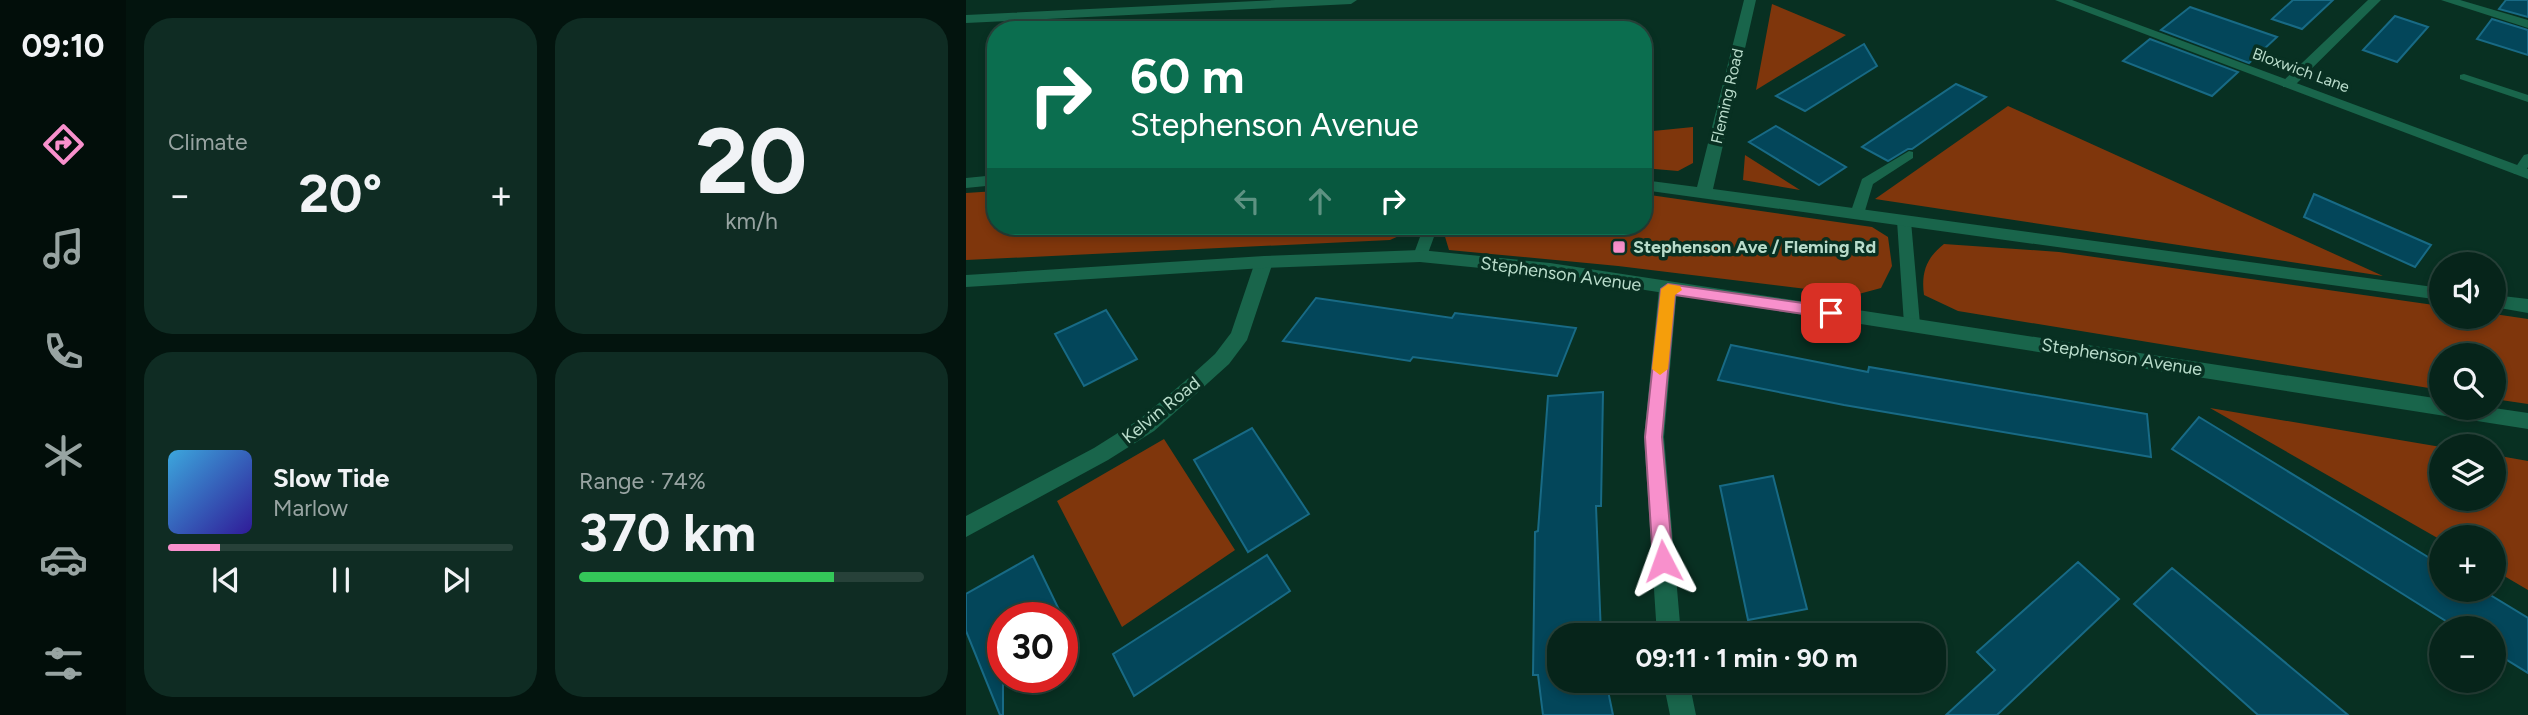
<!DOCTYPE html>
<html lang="en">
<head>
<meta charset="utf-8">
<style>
	:root { --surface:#06241a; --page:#0f2c23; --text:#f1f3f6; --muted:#98a4a2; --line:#274139; --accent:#f890cc }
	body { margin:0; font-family:Figtree,sans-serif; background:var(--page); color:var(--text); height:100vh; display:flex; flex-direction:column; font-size:26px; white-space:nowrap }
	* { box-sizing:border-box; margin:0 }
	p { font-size:23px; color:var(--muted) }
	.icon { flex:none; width:38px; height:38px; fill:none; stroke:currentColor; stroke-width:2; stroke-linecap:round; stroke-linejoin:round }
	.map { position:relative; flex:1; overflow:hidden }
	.details { display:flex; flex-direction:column; gap:18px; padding:18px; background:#03140e; width:840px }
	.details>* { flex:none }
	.guide { position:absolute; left:21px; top:21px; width:665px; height:214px; border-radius:28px; box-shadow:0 4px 10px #0003,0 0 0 2px var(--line); background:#0b6e4f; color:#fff; overflow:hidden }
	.buttons { position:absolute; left:1463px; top:252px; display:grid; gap:14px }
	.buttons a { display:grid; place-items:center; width:77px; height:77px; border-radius:50%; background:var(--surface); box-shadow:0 4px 10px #0003,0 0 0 2px var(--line); font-size:35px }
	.speed { position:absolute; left:21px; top:602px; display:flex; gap:14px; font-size:35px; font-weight:700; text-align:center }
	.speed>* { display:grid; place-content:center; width:91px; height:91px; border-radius:50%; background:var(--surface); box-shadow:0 4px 10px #0003,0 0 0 2px var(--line); line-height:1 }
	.speed .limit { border:10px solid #d22; background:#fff; color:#111 }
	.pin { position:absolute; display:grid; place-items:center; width:60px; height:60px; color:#fff; margin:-30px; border-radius:14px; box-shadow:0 4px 10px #0006 }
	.me { position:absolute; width:77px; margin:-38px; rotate:356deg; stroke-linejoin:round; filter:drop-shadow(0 0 5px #0008) }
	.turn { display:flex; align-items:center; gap:24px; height:147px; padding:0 28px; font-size:32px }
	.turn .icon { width:91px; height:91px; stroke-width:2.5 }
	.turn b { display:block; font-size:49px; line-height:60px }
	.lanes { display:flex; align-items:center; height:66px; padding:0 28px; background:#0003; justify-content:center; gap:35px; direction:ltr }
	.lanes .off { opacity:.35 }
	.big { font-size:52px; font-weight:700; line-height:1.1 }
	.details .tile { flex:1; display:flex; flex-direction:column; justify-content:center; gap:10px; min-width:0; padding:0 24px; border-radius:28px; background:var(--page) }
	.details .dial { align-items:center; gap:0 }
	.dial b { font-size:91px; line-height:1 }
	.song { display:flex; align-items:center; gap:21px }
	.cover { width:84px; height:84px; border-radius:10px; background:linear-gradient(135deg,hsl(200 70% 55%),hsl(250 70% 35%)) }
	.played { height:7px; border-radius:4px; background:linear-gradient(90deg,var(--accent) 15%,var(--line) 15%) }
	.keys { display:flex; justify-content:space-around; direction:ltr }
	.heat { display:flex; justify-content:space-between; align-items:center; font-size:38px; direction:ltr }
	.charge { height:10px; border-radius:5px; background:linear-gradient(90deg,#34c759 74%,var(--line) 0) }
	.details .tiles { flex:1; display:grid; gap:18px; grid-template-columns:repeat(2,1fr) }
	.trip { position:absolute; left:581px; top:623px; width:399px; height:70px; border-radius:28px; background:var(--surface); box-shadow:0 4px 10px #0003,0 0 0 2px var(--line); font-weight:700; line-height:70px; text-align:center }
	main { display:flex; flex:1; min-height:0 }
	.dock { display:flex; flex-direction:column; width:126px; justify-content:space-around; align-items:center; background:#020e0a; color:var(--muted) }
	.dock .icon { width:49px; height:49px }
	.dock .selected { color:var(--accent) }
	.dock b { font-size:32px; color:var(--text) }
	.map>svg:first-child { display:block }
</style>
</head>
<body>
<main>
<nav class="dock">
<b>09:10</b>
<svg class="icon selected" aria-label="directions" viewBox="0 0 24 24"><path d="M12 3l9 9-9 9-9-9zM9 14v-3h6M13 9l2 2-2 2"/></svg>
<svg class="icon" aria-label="music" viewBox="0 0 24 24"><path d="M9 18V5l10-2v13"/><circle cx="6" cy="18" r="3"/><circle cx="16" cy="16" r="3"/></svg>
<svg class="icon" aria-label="phone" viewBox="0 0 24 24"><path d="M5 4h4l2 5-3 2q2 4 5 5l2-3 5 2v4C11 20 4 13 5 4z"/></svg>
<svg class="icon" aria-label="climate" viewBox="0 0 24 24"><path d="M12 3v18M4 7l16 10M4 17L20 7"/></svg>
<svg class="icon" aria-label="car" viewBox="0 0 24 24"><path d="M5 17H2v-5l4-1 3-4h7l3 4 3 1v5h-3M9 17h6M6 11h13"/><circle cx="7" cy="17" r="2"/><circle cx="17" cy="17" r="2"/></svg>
<svg class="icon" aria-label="filters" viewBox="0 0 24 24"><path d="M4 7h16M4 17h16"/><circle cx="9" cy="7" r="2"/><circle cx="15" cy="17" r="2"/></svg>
</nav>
<section class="details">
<div class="tiles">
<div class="tile"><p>Climate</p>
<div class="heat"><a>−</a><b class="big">20°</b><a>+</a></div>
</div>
<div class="tile dial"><b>20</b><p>km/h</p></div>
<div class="tile">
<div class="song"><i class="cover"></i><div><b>Slow Tide</b><p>Marlow</p></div></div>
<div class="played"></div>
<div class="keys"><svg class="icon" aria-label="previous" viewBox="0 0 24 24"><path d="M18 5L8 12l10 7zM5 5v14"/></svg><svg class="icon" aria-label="pause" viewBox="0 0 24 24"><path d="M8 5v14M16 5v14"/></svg><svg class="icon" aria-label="next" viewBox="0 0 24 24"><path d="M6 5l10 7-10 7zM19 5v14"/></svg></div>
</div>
<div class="tile"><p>Range · 74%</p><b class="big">370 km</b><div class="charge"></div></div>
</div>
</section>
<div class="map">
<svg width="1562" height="715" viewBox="0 0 1562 715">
	<rect width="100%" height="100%" fill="#083022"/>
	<path fill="#7f360c" d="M806,4L880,35L790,90Z
		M1042,106L1417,276L909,199Z
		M727,127V163L712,171L677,168V132Z
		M779,155L834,190L777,180Z
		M30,191V226H455L424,240L0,260V193Z
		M677,194L906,227L922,237L926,266L915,288L889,295L652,266L483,250L477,230L481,226H677Z
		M978,244L1093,252L1475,306V317H1528V314L1562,319V404L1528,399V355H1475V390L992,311L958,295C955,273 960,258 978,244Z
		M1244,408L1475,447V499H1528V455L1562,461V590L1528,570V537H1475V540Z
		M198,439L269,550L156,627L91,501Z"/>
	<path fill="#03465a" stroke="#186a85" stroke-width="2" d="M1327,0H1367L1336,29L1306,19Z
		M1540,0H1562V17L1533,9Z
		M1224,7L1311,37L1283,63L1195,30Z
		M1429,16L1462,27L1431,62L1397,50Z
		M1526,19L1562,30V55L1511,39Z
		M1184,39L1272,72L1246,96L1157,61Z
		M898,44L911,66L839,111L810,96Z
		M990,84L1020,97L946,149H942L922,161L896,147Z
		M810,126L880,167L853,185L783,142Z
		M1348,194L1465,245L1449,267L1338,217Z
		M350,298L486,318L489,313L610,328L591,376L447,357L444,361L317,341Z
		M140,310L171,359L118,386L89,334Z
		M765,345L902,372L903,367L1181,414L1185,457L878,405L752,380Z
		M637,392L635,506H630L635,635H593V681H640L647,715H577L572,675H567L569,532L572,531L582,396Z
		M1233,417L1475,565V590H1516L1562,618V673L1528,652V628H1491L1206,449Z
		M286,428L343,514L282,552L228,460Z
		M807,476L841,609L782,620L754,486Z
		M301,555L324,591L168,696L147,654Z
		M67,556L97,618H37V715H34L0,631V594Z
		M1112,562L1153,599L1031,715H980L1029,670L1011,652Z
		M1206,568L1382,715H1292L1168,604Z"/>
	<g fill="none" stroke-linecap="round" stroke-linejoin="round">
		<path fill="#19654b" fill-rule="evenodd" d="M1498,74L1562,95V102L1494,79V75Z
			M943,151L947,152V158L907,184L898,214L891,218L886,217L884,214L896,179Z
			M1562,154V167L1558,174H1548L1547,171L1558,155Z
			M938,217L945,221L954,324L946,330L938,324L931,221Z
			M458,226H472L461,256L454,261L447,256Z"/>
		<path fill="#19654b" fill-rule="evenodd" d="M310,0H391L385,4L0,23V15Z
			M778,0H790L747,189L1475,288V300L677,190V180L731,187Z
			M1402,0H1415L1327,87H1317V81Z
			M1475,0H1494L1562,20V28Z
			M30,175V185L0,188V178Z
			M298,256L307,262L281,340L263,364L232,392L188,431L142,460L0,537V516L128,448L174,419L218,382L249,354L265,333L289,262Z
			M702,283L708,285L711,289L698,437L715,635H691L678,437L693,289L696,285Z
			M1528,295L1562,299V313L1528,307Z
			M697,681H723L730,715H704Z"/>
		<path fill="#19654b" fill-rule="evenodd" d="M1089,0H1106L1562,169V179Z
			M454,250L584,263L1475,399V408H1528L1562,413V429L584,275L454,262L298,268L0,287V275L298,256Z"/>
	</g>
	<path fill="#f890cc" stroke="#a15e85" stroke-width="2" d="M702,284L865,307L872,313L865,318L709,295L696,437L707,561L704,567L697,570L690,567L687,561L679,437L695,289Z"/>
	<path fill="#f59e0b" d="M702,284L714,286L716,290L709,295L702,369L694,375L686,369L695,289Z"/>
	<rect fill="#f890cc" stroke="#083022" stroke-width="2.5" x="646" y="240" width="14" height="14" rx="3.5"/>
	<g text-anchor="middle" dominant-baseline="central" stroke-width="7" stroke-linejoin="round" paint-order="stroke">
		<g font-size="16" fill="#b9dccb" stroke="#083022">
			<text transform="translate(1335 70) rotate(20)">Bloxwich Lane</text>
			<text transform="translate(761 96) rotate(-77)">Fleming Road</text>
		</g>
		<g font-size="18" font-weight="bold" fill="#b9dccb" stroke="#083022" text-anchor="start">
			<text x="667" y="247">Stephenson Ave / Fleming Rd</text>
		</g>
		<g font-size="18" fill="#b9dccb" stroke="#083022">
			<text transform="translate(595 274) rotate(8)">Stephenson Avenue</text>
			<text transform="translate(1156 357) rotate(9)">Stephenson Avenue</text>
			<text transform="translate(195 410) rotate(-39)">Kelvin Road</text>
		</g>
	</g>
</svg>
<div class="buttons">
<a><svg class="icon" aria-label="sound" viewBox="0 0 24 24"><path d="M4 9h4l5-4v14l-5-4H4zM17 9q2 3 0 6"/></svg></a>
<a><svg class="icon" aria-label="search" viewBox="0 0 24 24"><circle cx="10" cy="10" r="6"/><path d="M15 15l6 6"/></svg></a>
<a><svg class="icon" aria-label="layers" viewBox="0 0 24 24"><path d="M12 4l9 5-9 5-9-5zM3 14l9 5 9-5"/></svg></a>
<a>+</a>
<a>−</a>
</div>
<div class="speed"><div class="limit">30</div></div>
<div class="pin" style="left:865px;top:313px;background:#d93025"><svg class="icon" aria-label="arrive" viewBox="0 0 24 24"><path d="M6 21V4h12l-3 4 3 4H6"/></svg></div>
<svg class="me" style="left:697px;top:561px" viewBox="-20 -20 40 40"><path d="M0-17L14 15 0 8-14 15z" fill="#f890cc" stroke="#fff" stroke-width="4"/></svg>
<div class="trip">09:11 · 1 min · 90 m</div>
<div class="guide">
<div class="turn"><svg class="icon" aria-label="right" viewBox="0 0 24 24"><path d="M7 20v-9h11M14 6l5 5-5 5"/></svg><div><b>60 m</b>Stephenson Avenue</div></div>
<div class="lanes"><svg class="icon off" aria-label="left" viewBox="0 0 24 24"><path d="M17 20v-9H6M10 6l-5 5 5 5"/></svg><svg class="icon off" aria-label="ahead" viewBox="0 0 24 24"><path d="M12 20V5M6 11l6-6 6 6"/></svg><svg class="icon" aria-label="right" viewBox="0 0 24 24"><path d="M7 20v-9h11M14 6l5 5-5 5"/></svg></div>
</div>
</div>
</main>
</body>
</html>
